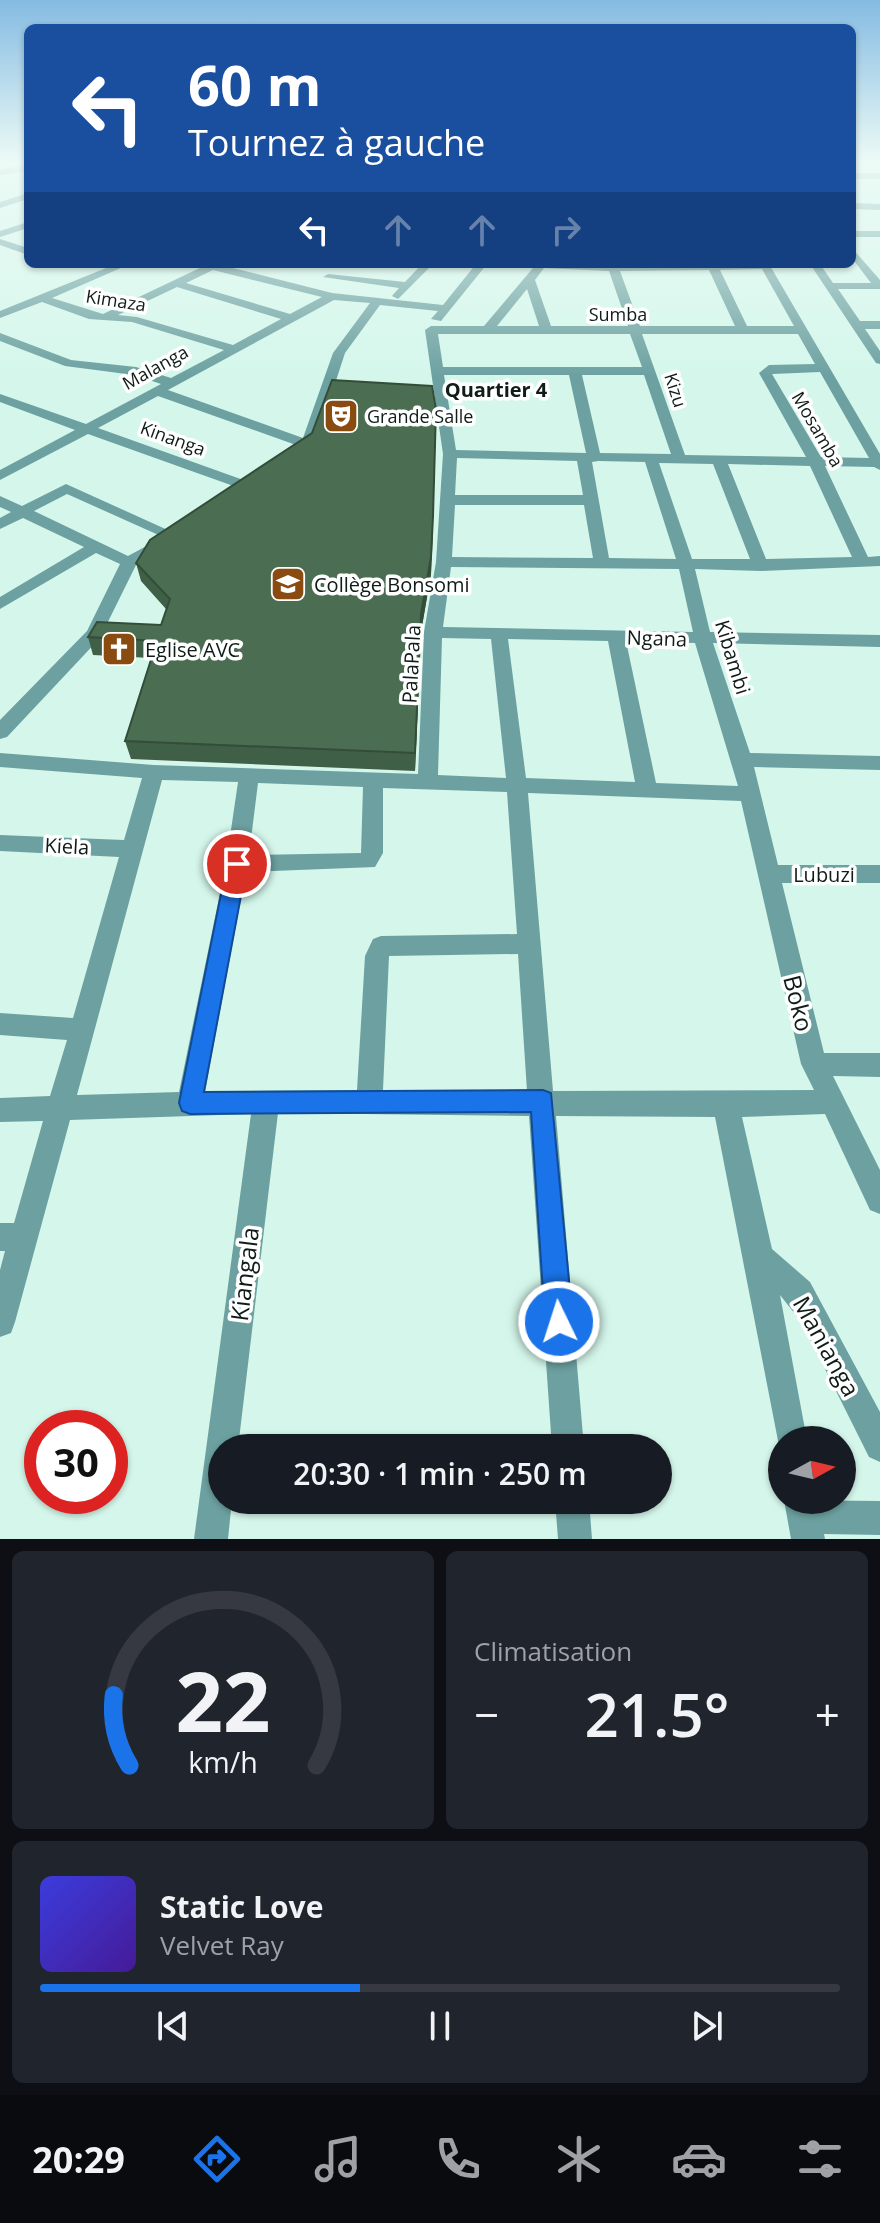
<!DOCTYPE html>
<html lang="fr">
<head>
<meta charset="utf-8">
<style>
	:root { --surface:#171b24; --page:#20242c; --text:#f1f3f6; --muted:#9ea1a6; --line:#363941; --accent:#1a73e8 }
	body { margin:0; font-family:"Open Sans",sans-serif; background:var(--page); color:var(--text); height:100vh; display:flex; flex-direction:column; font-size:30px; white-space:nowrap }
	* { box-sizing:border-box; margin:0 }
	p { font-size:26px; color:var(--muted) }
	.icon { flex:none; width:44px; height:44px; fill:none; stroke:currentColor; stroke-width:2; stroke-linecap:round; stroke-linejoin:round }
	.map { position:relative; height:1539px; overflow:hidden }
	.sheet { display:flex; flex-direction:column; gap:12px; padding:12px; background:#0d0f14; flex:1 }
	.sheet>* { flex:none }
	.banner { position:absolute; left:24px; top:24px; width:832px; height:244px; border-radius:12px; box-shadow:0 2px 6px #0004; background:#1a4fa0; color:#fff; overflow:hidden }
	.needle { width:52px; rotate:82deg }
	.tools { position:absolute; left:768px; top:1426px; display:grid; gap:16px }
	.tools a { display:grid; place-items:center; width:88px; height:88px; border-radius:50%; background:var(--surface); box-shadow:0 2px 6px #0004; font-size:40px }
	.speed { position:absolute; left:24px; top:1410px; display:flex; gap:16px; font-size:40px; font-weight:700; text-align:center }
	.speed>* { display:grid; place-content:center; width:104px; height:104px; border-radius:50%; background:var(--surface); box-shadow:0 2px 6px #0004; line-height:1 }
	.speed .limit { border:12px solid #d22; background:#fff; color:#111 }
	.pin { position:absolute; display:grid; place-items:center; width:68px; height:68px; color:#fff; margin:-34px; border:4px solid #fff; border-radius:50%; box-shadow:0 2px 8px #0007 }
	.me { position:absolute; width:88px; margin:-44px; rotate:356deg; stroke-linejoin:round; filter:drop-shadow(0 0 6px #0008) }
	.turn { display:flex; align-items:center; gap:28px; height:168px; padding:0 32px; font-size:36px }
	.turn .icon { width:104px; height:104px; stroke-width:2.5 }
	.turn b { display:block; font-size:56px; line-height:68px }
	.lanes { display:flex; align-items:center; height:76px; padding:0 32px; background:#0003; justify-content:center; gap:40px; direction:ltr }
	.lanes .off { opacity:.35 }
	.big { font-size:60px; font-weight:600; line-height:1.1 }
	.sheet .widget { flex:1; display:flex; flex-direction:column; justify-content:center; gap:12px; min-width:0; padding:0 28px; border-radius:12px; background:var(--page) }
	.sheet .dial { align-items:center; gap:0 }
	.dial svg { height:208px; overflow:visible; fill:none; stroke:var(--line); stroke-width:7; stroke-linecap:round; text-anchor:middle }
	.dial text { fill:var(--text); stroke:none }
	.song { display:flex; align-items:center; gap:24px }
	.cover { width:96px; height:96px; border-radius:12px; background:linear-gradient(135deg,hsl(240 70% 55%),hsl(260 70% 35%)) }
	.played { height:8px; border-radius:4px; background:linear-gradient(90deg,var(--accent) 40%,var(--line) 40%) }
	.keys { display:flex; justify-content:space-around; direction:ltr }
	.heat { display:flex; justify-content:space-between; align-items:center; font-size:44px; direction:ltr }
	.sheet .tiles { flex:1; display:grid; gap:12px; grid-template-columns:1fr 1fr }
	.widget:last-child { grid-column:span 2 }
	.trip { position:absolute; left:208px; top:1434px; width:464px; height:80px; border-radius:40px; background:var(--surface); box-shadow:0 2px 6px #0004; font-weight:600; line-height:80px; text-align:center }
	.tabs { display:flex; height:128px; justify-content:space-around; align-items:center; background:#090b0e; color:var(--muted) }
	.tabs .icon { width:56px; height:56px }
	.tabs .on { color:var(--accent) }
	.tabs b { font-size:36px; color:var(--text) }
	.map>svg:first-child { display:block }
</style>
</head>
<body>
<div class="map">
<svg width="880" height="1539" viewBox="0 0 880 1539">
	<rect width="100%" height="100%" fill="#d5f7eb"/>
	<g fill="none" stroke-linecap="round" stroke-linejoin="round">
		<path fill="#6da1a1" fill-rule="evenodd" d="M28,165V171L0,175V169Z
			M852,173H880V179H852Z
			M28,193V199L0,208V202Z
			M852,203L880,204V210L852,209Z
			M28,222V228L0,237V231Z
			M852,231H880V237H852Z
			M0,239L28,248V255L0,245Z
			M852,248L880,280V289H838L860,321H880V329H865L880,351V364L876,363L810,264H820L833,283H871L852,258Z
			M116,264H130L52,298L103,314L202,267L198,264H217L332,293L443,305L476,264H487L441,321L431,319L438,311L380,305L345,353L317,439L301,456L289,453L296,445L158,396L98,428L249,482V488H239L88,434L0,480V470L75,430L0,402V394L86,424L161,384L134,375L65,366L0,341V333L71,360L136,367L171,378L224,350L132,322L89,319L42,302L0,318V311ZM213,270L322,297L290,314L186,283ZM177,287L281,319L233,345L137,317L118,315ZM334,300L370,303L333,353L303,438L168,390Z
			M422,264H433L398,299L392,296L399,288L323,277L328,274L405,282Z
			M520,264H769L880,454V470L874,467L825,466L868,557L880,556V566L761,571L695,569L710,632L880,635V647L713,643L750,753L880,756V770L754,767L778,865H880V883H782L824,1053H880V1077L833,1076L880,1170V1214L870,1210L825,1114L742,1117L772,1249L810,1282L880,1412V1462L869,1457L802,1323L780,1295L807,1440H782V1452L780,1451L715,1117L556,1116L584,1448H552L529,1116L278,1113L238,1448H222V1500H232L228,1539H194L251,1114L70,1120L15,1322L11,1333L0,1337V1270L5,1251H0V1223H14L43,1121L0,1122V1098L50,1096L67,1040L0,1035V1013L73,1018L119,857L0,851V835L124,840L142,778L0,767V753L154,765L418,774L424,632L436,562L443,454L425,330L431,326H484L533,268ZM544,268L609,271L628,326H551L535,280ZM762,269L794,326H747L720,270ZM709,270L735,326H640L620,271ZM527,289L539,326H497ZM438,334H630L642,367H443ZM642,334H798L815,364L769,365L759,373L806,457L685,455ZM820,372L869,458L821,457L772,374ZM444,375H569L586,453L456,450ZM582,375H644L671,454L600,453ZM457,458L577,461L583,495H455ZM598,461L645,462L676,559L609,558L592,462ZM659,463L713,464L750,559H692ZM728,464L810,466L852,557L766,559ZM455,505H584L593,558L452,557ZM451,567L679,569L693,632L443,627ZM442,638L491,639L506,778L438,775ZM508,639L608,641L635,782L526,778ZM626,641L695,643L738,786L656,783ZM162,780L238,782L226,864L179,1092L77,1095ZM258,783L363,787L361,853L249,855ZM383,788L507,792L517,934L381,936L373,939L365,956L357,1090L205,1091L246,872L375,867L383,853ZM528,793L741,801L801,1064L814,1090L553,1091ZM518,954L527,1091L383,1090L389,956Z
			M66,484L181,536L169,540V545L136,565L100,638L7,737L0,739V720L87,631L120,564L96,553L0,609V597L84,547L23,518L0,529V518L11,512L0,507V496L22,506ZM67,494L163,537L128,556L34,511Z
			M555,1500H589L592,1539H558Z
			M784,1500L880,1501V1535L824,1534L825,1539H791Z"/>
	</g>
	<path fill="#405f47" d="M433,533L431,574L421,632L415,771L131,759L125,741L151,658L93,655L88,637L161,625L166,609L141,581L136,563Z"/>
	<path fill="#344d39" d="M436,425L431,574L421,632L415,771V753L421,614Z"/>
	<path fill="#4b6e52" stroke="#344d39" stroke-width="2" d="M332,380L432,386L436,409L433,516L431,557L421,614L415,753L125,741L157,641L88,637L97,622L161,625L170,599L136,563L150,540L312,433Z"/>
	<linearGradient id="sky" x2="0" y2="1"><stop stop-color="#85bbe2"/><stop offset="0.43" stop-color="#ecfbf6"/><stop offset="1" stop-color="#ecfbf6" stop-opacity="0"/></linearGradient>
	<rect width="880" height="376" fill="url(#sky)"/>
	<path fill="#1a73e8" stroke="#114b97" stroke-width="2" d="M237,856L247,864L204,1092L543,1090L551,1093L573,1322L569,1332L559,1336L549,1332L545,1322L531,1112L190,1114L182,1111L179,1103L227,864Z"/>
	<defs>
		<g id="theatre-square" transform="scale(1.8)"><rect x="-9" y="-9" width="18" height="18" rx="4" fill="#8a4b11" stroke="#fff"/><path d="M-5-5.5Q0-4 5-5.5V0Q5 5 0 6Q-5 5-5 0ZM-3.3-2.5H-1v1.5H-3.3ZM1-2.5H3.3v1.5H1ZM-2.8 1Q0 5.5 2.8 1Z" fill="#fff"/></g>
		<g id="school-square" transform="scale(1.8)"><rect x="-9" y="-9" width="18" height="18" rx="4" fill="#8a4b11" stroke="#fff"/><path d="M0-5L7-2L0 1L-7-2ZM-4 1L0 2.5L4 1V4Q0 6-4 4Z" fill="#fff"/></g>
		<g id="church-square" transform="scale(1.8)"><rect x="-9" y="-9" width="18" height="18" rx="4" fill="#8a4b11" stroke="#fff"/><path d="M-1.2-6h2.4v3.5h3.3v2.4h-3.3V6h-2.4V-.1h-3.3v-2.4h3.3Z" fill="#fff"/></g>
	</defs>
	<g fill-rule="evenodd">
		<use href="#theatre-square" x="341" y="416"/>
		<use href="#school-square" x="288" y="584"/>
		<use href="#church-square" x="119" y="649"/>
	</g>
	<g text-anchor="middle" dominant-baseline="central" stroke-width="7" stroke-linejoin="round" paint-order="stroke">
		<g font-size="18" fill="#0f1c18" stroke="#fff">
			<text transform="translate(116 300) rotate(9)">Kimaza</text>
			<text x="618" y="314">Sumba</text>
			<text transform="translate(155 367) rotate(-29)">Malanga</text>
			<text transform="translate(676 390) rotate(72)">Kizu</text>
			<text transform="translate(818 429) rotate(60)">Mosamba</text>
			<text transform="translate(173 438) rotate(20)">Kinanga</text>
		</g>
		<g font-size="18" fill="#0f1c18" stroke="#fff" text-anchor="start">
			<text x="367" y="416">Grande Salle</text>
		</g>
		<g font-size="20" font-weight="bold" fill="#0f1c18" stroke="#fff">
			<text x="496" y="389">Quartier 4</text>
		</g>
		<g font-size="20" fill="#0f1c18" stroke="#fff" text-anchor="start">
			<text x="314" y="584">Collège Bonsomi</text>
			<text x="145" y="649">Eglise AVC</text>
		</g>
		<g font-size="20" fill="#0f1c18" stroke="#fff">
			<text transform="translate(657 638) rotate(2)">Ngana</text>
			<text transform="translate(733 657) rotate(73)">Kibambi</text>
			<text transform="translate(411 664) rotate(-87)">PalaPala</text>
			<text transform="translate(67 846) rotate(3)">Kiela</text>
			<text x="824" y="874">Lubuzi</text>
		</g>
		<g font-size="24" fill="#0f1c18" stroke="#fff">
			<text transform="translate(799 1003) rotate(76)">Boko</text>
			<text transform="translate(244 1274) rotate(-83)">Kiangala</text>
			<text transform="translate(827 1346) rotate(61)">Manianga</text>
		</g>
	</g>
</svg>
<div class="tools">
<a><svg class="needle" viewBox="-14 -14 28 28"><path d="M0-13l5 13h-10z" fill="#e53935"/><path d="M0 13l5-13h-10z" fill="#9ea1a6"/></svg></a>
</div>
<div class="speed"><div class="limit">30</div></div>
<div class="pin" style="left:237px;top:864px;background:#d93025"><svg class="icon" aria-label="arrive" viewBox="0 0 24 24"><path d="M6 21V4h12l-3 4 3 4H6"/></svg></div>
<svg class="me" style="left:559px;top:1322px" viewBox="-20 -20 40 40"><circle r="17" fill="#1a73e8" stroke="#fff" stroke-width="3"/><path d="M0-11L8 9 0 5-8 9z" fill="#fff"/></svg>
<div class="trip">20:30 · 1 min · 250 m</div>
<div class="banner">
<div class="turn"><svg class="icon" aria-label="left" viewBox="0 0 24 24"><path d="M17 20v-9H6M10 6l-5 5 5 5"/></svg><div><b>60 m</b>Tournez à gauche</div></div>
<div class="lanes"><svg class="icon" aria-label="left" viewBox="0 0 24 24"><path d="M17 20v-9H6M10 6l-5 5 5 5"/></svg><svg class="icon off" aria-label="ahead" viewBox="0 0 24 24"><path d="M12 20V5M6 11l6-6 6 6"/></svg><svg class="icon off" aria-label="ahead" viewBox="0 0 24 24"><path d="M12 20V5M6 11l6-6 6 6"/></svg><svg class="icon off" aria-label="right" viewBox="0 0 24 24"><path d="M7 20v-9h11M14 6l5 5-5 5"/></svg></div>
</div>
</div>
<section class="sheet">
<div class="tiles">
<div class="widget dial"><svg viewBox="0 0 100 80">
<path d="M14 69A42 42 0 1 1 86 69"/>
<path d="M14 69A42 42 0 0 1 8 42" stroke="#1a73e8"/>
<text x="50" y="56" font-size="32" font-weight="700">22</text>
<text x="50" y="72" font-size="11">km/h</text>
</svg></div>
<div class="widget"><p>Climatisation</p>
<div class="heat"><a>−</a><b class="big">21.5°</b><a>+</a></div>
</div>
<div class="widget">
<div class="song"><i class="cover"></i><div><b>Static Love</b><p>Velvet Ray</p></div></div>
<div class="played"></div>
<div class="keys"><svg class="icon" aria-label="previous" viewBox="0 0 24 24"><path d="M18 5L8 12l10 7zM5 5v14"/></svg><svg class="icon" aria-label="pause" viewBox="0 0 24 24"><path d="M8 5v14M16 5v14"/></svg><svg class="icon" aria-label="next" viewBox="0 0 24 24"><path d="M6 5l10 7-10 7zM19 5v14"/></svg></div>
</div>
</div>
</section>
<nav class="tabs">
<b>20:29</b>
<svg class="icon on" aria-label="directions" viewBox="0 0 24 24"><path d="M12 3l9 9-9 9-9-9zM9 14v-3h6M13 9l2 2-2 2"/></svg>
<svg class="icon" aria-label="music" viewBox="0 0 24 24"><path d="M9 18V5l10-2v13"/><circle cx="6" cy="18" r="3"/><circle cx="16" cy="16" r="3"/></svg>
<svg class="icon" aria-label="phone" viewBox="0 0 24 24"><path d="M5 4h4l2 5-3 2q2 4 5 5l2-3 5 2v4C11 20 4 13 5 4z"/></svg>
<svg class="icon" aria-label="climate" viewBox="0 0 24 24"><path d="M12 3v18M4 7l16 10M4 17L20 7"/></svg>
<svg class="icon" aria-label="car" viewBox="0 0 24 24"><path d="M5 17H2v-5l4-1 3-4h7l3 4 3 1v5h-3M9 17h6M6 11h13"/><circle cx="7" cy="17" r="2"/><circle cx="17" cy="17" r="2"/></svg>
<svg class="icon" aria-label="filters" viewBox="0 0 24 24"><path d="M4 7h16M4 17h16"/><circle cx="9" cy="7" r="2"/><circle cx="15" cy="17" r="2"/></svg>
</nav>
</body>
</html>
